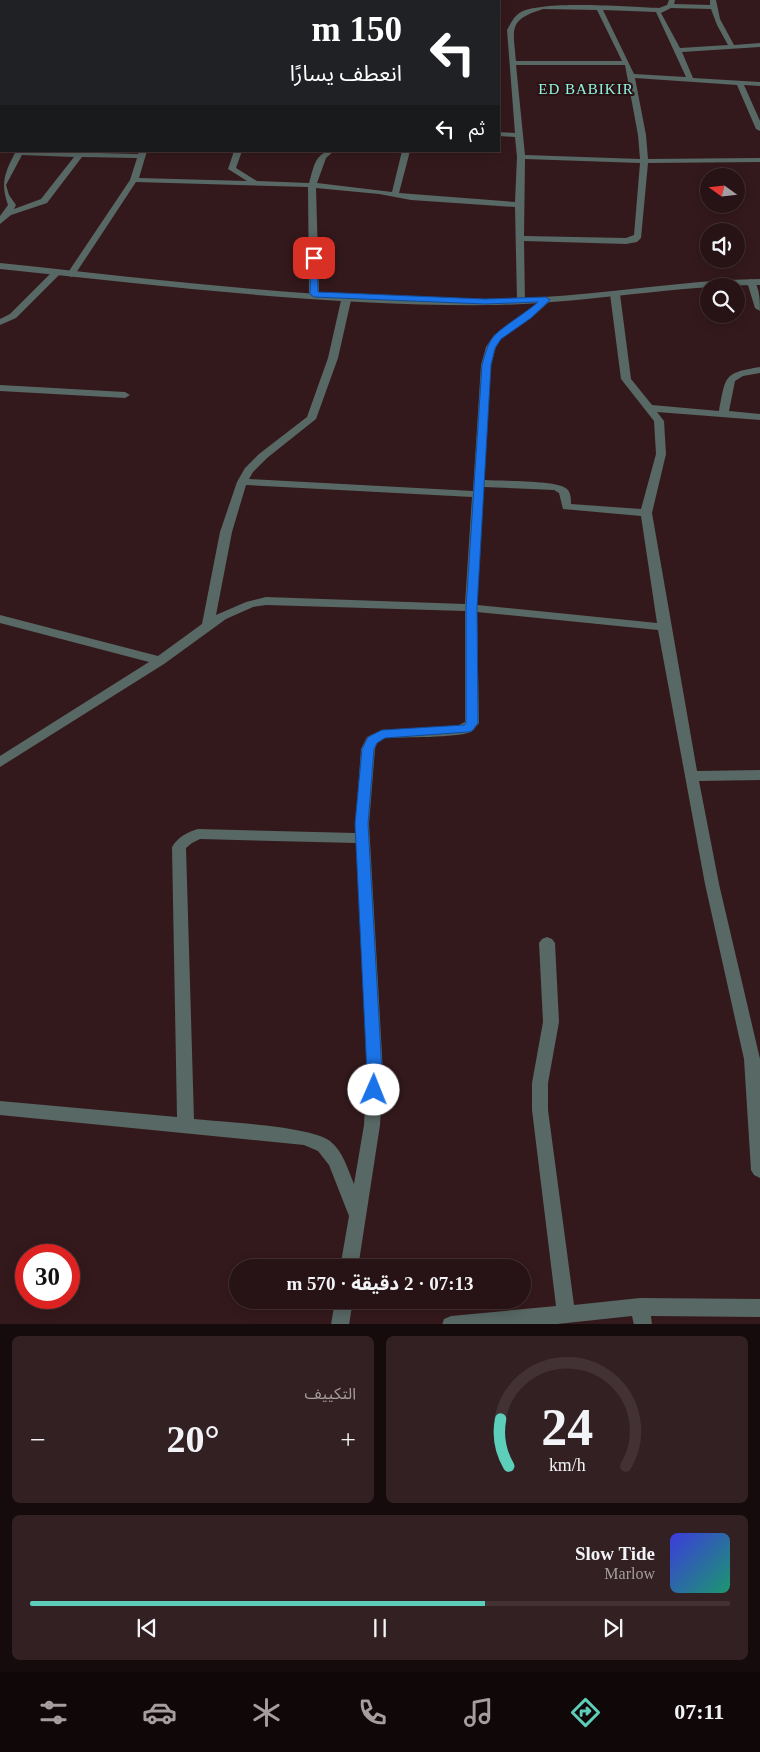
<!DOCTYPE html>
<html lang="ar">
<head>
<meta charset="utf-8">
<style>
	:root { --surface:#271315; --page:#332022; --text:#f1f3f6; --muted:#a49ea0; --line:#433234; --accent:#5cceba }
	body { margin:0; font-family:"Times New Roman","Noto Sans Arabic",serif; background:var(--page); color:var(--text); direction:rtl; height:100vh; display:flex; flex-direction:column; font-size:19px; white-space:nowrap }
	* { box-sizing:border-box; margin:0 }
	p { font-size:16px; color:var(--muted) }
	.icon { flex:none; width:28px; height:28px; fill:none; stroke:currentColor; stroke-width:2; stroke-linecap:round; stroke-linejoin:round }
	.map { position:relative; height:1324px; overflow:hidden; direction:ltr }
	.panel { display:flex; flex-direction:column; gap:12px; padding:12px; background:#150a0c; flex:1 }
	.panel>* { flex:none }
	.banner { position:absolute; left:0px; top:0px; width:500px; height:152px; box-shadow:0 2px 12px #0003,0 0 0 1px var(--line); direction:rtl; background:#202124; color:#fff; overflow:hidden }
	.needle { width:32px; rotate:285deg }
	.tools { position:absolute; left:700px; top:168px; display:grid; gap:10px }
	.tools a { display:grid; place-items:center; width:45px; height:45px; border-radius:50%; background:var(--surface); box-shadow:0 2px 12px #0003,0 0 0 1px var(--line); font-size:25px }
	.speed { position:absolute; left:15px; top:1244px; display:flex; gap:10px; font-size:25px; font-weight:700; text-align:center }
	.speed>* { display:grid; place-content:center; width:65px; height:65px; border-radius:50%; background:var(--surface); box-shadow:0 2px 12px #0003,0 0 0 1px var(--line); line-height:1 }
	.speed .limit { border:8px solid #d22; background:#fff; color:#111 }
	.pin { position:absolute; display:grid; place-items:center; width:42px; height:42px; color:#fff; margin:-21px; border-radius:10px; box-shadow:0 2px 8px #0006 }
	.me { position:absolute; width:55px; margin:-28px; rotate:1deg; stroke-linejoin:round; filter:drop-shadow(0 0 4px #0008) }
	.turn { display:flex; align-items:center; gap:18px; height:105px; padding:0 15px; font-size:22px }
	.turn .icon { width:65px; height:65px; stroke-width:2.5 }
	.turn b { display:block; font-size:35px; line-height:42px }
	.then { display:flex; align-items:center; height:48px; padding:0 15px; background:#0003; gap:10px; font-size:19px }
	.big { font-size:38px; font-weight:700; line-height:1.1 }
	.panel .card { flex:1; display:flex; flex-direction:column; justify-content:center; gap:8px; min-width:0; padding:0 18px; border-radius:8px; background:var(--page) }
	.panel .dial { align-items:center; gap:0 }
	.dial svg { height:130px; overflow:visible; fill:none; stroke:var(--line); stroke-width:7; stroke-linecap:round; text-anchor:middle }
	.dial text { fill:var(--text); stroke:none }
	.song { display:flex; align-items:center; gap:15px }
	.cover { width:60px; height:60px; border-radius:8px; background:linear-gradient(135deg,hsl(240 70% 55%),hsl(160 70% 35%)) }
	.played { height:5px; border-radius:2px; background:linear-gradient(90deg,var(--accent) 65%,var(--line) 65%) }
	.keys { display:flex; justify-content:space-around; direction:ltr }
	.heat { display:flex; justify-content:space-between; align-items:center; font-size:28px; direction:ltr }
	.panel .tiles { flex:1; display:grid; gap:12px; grid-template-columns:1fr 1fr }
	.card:last-child { grid-column:span 2 }
	.trip { position:absolute; left:229px; top:1259px; width:302px; height:50px; border-radius:25px; background:var(--surface); box-shadow:0 2px 12px #0003,0 0 0 1px var(--line); font-weight:700; line-height:50px; text-align:center; direction:rtl }
	.menu { display:flex; height:80px; justify-content:space-around; align-items:center; background:#100808; color:var(--muted) }
	.menu .icon { width:35px; height:35px }
	.menu .current { color:var(--accent) }
	.menu b { font-size:22px; color:var(--text) }
	.map>svg:first-child { display:block }
</style>
</head>
<body>
<div class="map">
<svg width="760" height="1325" viewBox="0 0 760 1325">
	<rect width="100%" height="100%" fill="#34191c"/>
	<g fill="none" stroke-linecap="round" stroke-linejoin="round">
		<path fill="#586864" fill-rule="evenodd" d="M89,0H95V1H89Z
			M121,0H128L129,1H122Z
			M341,0H347V1H341Z
			M426,0H432V1H426Z
			M669,0H675L674,4L710,5V0H716L720,19L734,45L760,43V47L682,52L693,78L760,82V86L744,85L760,121V131L756,129L737,85L635,78L646,135L648,159L760,158V162L648,163L641,238L637,242L626,244L524,241L525,303L522,304L517,301L515,207L411,200L379,194L316,188L319,294L314,297L309,294L308,187L136,182L74,276L71,277L67,274L130,180L137,158L82,157L47,203L11,215L0,224V216L8,205C0,183 5,172 16,151L138,154L139,151H147L139,178L247,181L228,169L234,151H242L236,168L257,181L309,183C314,167 315,151 334,151L326,158L317,183L392,192L402,151H410L399,193L515,202L517,157L515,137L499,136V132L515,133L507,30C511,23 514,16 521,12C546,0 628,7 659,8L667,5ZM671,8L711,9L717,25L728,45L680,48L661,13ZM543,9L597,10L622,61H516C513,28 508,20 543,9ZM603,10L656,12L686,77L634,74ZM516,65H625L638,135L640,159L525,155ZM22,155L74,157L41,199L14,209L16,205L9,195L6,185ZM525,159L640,163L634,235L626,238L524,236Z
			M0,33H1V37H0Z
			M0,91H1V95H0Z
			M57,269L61,272L60,274L16,318L0,325V319L10,314L54,270Z
			M751,279C760,284 760,301 760,311L755,308L747,282Z
			M615,291L620,294L631,379L652,405L719,411C726,376 723,373 760,367V373L743,376L735,381L729,411L760,414V420L657,412L664,421L666,454L652,513L697,771L760,770V780L699,781L719,884L760,1059V1178L754,1175L751,1170L744,1059L705,884L658,630L477,612L479,723C476,726 474,730 471,732C456,738 404,737 385,738L377,743L375,749L369,824L383,1073L380,1125L358,1268H340L349,1216L329,1165L318,1151L304,1145L0,1115V1101L177,1117L172,847C178,837 187,832 198,829L355,833L361,749L367,737L382,730L457,726L465,722V611L266,605L253,607L226,619L164,664L0,767V756L149,662L0,623V615L158,656L202,624L220,532L237,482L245,468L259,454L307,417L328,358L342,296L347,293L352,296L338,358L316,419L267,458L253,472L249,479L473,491L481,365L486,347L494,335L546,297L549,298V302L531,318L501,339L496,347L491,365L484,480C499,481 559,480 567,489C571,493 571,499 571,504L641,509L656,454L654,421L621,379L610,294ZM246,485L472,497L465,604L266,597L246,602L216,615L232,532ZM484,487L554,490L559,493L563,509L641,516L657,623L477,605ZM200,839L356,843L367,1073L364,1125L354,1184C348,1170 343,1151 330,1141C310,1126 223,1122 194,1119L186,848L192,843Z
			M0,385L125,392L130,395L125,398L0,391Z
			M547,937L552,939L555,943L559,1022L548,1083V1110L574,1305L640,1298L760,1299V1317L651,1316L652,1325H634L632,1316L548,1325H442L444,1319L451,1316L556,1306L532,1110V1083L543,1022L539,943L542,939Z
			M335,1300H353L349,1325H331Z"/>
		<path fill="#586864" fill-rule="evenodd" d="M0,263C163,280 333,302 497,299C574,298 650,285 727,280L760,279V285C672,286 585,303 497,305C331,307 165,286 0,269Z"/>
	</g>
	<path fill="#1a73e8" stroke="#114b97" d="M311,256L317,258L318,292L485,299L546,297L550,300L531,318L501,339L495,348L491,365L477,608L478,723L472,731L468,732L385,738L377,743L374,749L368,824L382,1073L381,1090L379,1095L374,1097L368,1095L366,1090L367,1073L355,824L362,749L368,737L382,730L464,725L466,723V608L482,365C485,355 487,344 494,336C503,326 526,313 538,302L485,304L314,297L310,294Z"/>
	<g text-anchor="middle" dominant-baseline="central" stroke-width="4" stroke-linejoin="round" paint-order="stroke">
		<g font-size="15" letter-spacing="1" fill="#91f6e2" stroke="#291013">
			<text x="586" y="89">ED BABIKIR</text>
		</g>
	</g>
</svg>
<div class="tools">
<a><svg class="needle" viewBox="-14 -14 28 28"><path d="M0-13l5 13h-10z" fill="#e53935"/><path d="M0 13l5-13h-10z" fill="#a49ea0"/></svg></a>
<a><svg class="icon" aria-label="sound" viewBox="0 0 24 24"><path d="M4 9h4l5-4v14l-5-4H4zM17 9q2 3 0 6"/></svg></a>
<a><svg class="icon" aria-label="search" viewBox="0 0 24 24"><circle cx="10" cy="10" r="6"/><path d="M15 15l6 6"/></svg></a>
</div>
<div class="speed"><div class="limit">30</div></div>
<div class="pin" style="left:314px;top:258px;background:#d93025"><svg class="icon" aria-label="arrive" viewBox="0 0 24 24"><path d="M6 21V4h12l-3 4 3 4H6"/></svg></div>
<svg class="me" style="left:374px;top:1090px" viewBox="-20 -20 40 40"><circle r="19" fill="#fff"/><path d="M0-13L10 11 0 6-10 11z" fill="#1a73e8"/></svg>
<div class="trip">07:13 · 2 دقيقة · 570 m</div>
<div class="banner">
<div class="turn"><svg class="icon" aria-label="left" viewBox="0 0 24 24"><path d="M17 20v-9H6M10 6l-5 5 5 5"/></svg><div><b>150 m</b>انعطف يسارًا</div></div>
<div class="then">ثم<svg class="icon" aria-label="left" viewBox="0 0 24 24"><path d="M17 20v-9H6M10 6l-5 5 5 5"/></svg></div>
</div>
</div>
<section class="panel">
<div class="tiles">
<div class="card dial"><svg viewBox="0 0 100 80">
<path d="M14 69A42 42 0 1 1 86 69"/>
<path d="M14 69A42 42 0 0 1 9 40" stroke="#5cceba"/>
<text x="50" y="56" font-size="32" font-weight="700">24</text>
<text x="50" y="72" font-size="11">km/h</text>
</svg></div>
<div class="card"><p>التكييف</p>
<div class="heat"><a>−</a><b class="big">20°</b><a>+</a></div>
</div>
<div class="card">
<div class="song"><i class="cover"></i><div><b>Slow Tide</b><p>Marlow</p></div></div>
<div class="played"></div>
<div class="keys"><svg class="icon" aria-label="previous" viewBox="0 0 24 24"><path d="M18 5L8 12l10 7zM5 5v14"/></svg><svg class="icon" aria-label="pause" viewBox="0 0 24 24"><path d="M8 5v14M16 5v14"/></svg><svg class="icon" aria-label="next" viewBox="0 0 24 24"><path d="M6 5l10 7-10 7zM19 5v14"/></svg></div>
</div>
</div>
</section>
<nav class="menu">
<b>07:11</b>
<svg class="icon current" aria-label="directions" viewBox="0 0 24 24"><path d="M12 3l9 9-9 9-9-9zM9 14v-3h6M13 9l2 2-2 2"/></svg>
<svg class="icon" aria-label="music" viewBox="0 0 24 24"><path d="M9 18V5l10-2v13"/><circle cx="6" cy="18" r="3"/><circle cx="16" cy="16" r="3"/></svg>
<svg class="icon" aria-label="phone" viewBox="0 0 24 24"><path d="M5 4h4l2 5-3 2q2 4 5 5l2-3 5 2v4C11 20 4 13 5 4z"/></svg>
<svg class="icon" aria-label="climate" viewBox="0 0 24 24"><path d="M12 3v18M4 7l16 10M4 17L20 7"/></svg>
<svg class="icon" aria-label="car" viewBox="0 0 24 24"><path d="M5 17H2v-5l4-1 3-4h7l3 4 3 1v5h-3M9 17h6M6 11h13"/><circle cx="7" cy="17" r="2"/><circle cx="17" cy="17" r="2"/></svg>
<svg class="icon" aria-label="filters" viewBox="0 0 24 24"><path d="M4 7h16M4 17h16"/><circle cx="9" cy="7" r="2"/><circle cx="15" cy="17" r="2"/></svg>
</nav>
</body>
</html>
